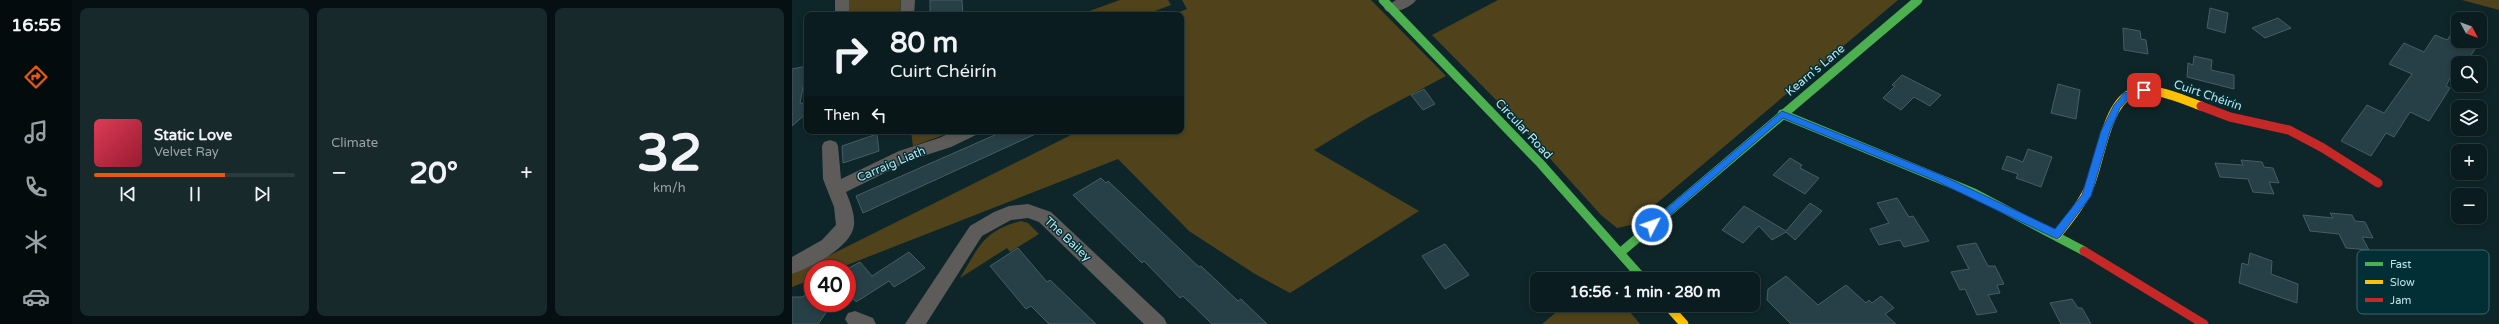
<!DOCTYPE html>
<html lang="en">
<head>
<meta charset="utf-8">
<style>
	:root { --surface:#0a1c1f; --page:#18292c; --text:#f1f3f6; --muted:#99a1a4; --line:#2a3a3d; --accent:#ea580c }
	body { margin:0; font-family:"Varela Round",sans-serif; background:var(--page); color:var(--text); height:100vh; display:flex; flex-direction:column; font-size:15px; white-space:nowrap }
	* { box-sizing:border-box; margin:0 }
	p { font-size:13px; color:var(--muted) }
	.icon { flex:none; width:22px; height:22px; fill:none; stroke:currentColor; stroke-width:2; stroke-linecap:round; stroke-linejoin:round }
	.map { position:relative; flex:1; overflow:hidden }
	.details { display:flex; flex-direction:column; gap:8px; padding:8px; background:#060f11; width:720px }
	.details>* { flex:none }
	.banner { position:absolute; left:12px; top:12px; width:380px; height:122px; border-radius:8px; box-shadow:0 2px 6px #0003,0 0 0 1px var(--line); background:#0a1c1f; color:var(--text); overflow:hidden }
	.needle { width:26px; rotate:131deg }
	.fabs { position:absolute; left:1659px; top:12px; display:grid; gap:8px }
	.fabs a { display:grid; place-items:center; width:36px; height:36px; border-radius:8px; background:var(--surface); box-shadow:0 2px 6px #0003,0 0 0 1px var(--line); font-size:20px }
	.speed { position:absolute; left:12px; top:260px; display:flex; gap:8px; font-size:20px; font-weight:700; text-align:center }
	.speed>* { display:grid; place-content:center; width:52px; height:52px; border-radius:50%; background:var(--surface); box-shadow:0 2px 6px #0003,0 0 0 1px var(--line); line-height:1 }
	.speed .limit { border:6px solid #d22; background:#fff; color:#111 }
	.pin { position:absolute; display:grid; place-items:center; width:34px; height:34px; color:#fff; margin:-17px; border-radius:8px; box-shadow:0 2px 6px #0006 }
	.me { position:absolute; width:44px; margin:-22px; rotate:49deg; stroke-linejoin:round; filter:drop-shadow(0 0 3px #0008) }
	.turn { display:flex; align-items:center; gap:14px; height:84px; padding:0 20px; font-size:18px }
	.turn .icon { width:52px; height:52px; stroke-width:2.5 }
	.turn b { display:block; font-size:28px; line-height:34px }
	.then { display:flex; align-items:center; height:38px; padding:0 20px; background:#0003; gap:8px; font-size:15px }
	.big { font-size:30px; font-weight:700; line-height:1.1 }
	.details .tile { flex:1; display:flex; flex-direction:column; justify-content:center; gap:6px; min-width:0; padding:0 14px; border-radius:8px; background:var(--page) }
	.details .dial { align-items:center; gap:0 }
	.dial b { font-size:52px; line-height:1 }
	.song { display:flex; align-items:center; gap:12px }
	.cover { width:48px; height:48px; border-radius:6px; background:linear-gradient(135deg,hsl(350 70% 55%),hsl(350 70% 35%)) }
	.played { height:4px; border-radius:2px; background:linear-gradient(90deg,var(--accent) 65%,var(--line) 65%) }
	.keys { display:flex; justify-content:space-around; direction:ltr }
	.heat { display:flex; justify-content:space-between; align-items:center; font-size:22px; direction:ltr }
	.details .tiles { flex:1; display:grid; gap:8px; grid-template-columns:repeat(3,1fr) }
	.trip { position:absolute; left:738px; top:272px; width:230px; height:40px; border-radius:8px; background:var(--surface); box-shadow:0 2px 6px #0003,0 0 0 1px var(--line); font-weight:700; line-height:40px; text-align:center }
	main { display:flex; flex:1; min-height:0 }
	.menu { display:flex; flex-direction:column; width:72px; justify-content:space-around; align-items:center; background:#040b0c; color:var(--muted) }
	.menu .icon { width:28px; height:28px }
	.menu .current { color:var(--accent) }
	.menu b { font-size:18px; color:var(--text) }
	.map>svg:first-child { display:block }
</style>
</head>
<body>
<main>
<nav class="menu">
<b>16:55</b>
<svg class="icon current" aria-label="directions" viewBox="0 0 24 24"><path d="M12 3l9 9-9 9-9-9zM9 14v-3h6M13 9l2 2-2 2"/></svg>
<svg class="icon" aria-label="music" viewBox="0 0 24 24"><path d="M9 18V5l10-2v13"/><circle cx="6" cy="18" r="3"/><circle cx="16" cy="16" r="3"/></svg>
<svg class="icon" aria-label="phone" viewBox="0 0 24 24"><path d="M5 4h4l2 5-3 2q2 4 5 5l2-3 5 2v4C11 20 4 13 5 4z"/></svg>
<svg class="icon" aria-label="climate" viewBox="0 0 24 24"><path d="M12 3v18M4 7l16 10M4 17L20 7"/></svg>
<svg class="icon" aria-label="car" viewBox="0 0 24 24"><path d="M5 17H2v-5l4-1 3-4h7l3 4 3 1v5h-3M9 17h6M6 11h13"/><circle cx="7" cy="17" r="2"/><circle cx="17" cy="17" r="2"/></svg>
</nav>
<section class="details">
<div class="tiles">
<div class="tile">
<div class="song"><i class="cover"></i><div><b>Static Love</b><p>Velvet Ray</p></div></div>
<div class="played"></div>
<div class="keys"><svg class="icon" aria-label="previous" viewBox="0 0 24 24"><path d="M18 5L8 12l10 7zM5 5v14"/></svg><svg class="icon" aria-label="pause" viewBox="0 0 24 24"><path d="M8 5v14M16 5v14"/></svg><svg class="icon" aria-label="next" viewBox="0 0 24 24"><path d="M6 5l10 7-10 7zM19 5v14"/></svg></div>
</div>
<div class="tile"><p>Climate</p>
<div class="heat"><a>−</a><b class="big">20°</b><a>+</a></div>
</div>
<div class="tile dial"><b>32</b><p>km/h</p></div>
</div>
</section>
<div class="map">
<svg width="1707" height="324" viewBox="0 0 1707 324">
	<rect width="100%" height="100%" fill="#0e2629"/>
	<path fill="#50431b" d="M55,0H109L107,15H56Z
		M328,0H376L379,5L352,15H293L292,13Z
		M390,0H579L654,76L575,118L522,150L627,211L498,293L463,274L397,231L326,159L45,269H21V279L0,287V274L287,131H389V15H379L395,9Z
		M706,0H1106L839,225L825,228L809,215L715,111L640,35Z
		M1670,0H1707V10Z
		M119,131H163L121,146Z
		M229,221L236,223L247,234L218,252L215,248L168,278C187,247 191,231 229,221Z
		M773,305H832L848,324H750Z"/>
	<path fill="#273f46" stroke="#465d64" d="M138,0H170L171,15H138Z
		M1418,8L1436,13L1433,33L1415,28Z
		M1486,18L1499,28L1473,38L1460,28Z
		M1666,25V41H1688L1674,63H1666L1654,86L1658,88L1637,121L1618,112L1602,137L1594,133L1579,156L1549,141L1575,105L1592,113L1620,74L1597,64L1612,43L1632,52L1643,35L1655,40Z
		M1331,28L1348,31L1349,39L1354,40L1356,54L1332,50Z
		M1402,56L1420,60L1419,70L1442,75V89L1395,77L1396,63L1401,65Z
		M15,66L8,103L15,104V113L0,126V69Z
		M1110,75L1149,95L1138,106L1122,97L1109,110L1091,98L1103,86L1100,85Z
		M1266,84L1288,90L1284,119L1259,113Z
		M632,89L643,104L631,110L619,95Z
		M212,131H250L71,213L64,196Z
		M85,134L87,151L51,163L50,146Z
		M1236,149L1260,157L1249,187L1224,178L1226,174L1210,169L1215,156L1231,162Z
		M998,158L1010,165L1008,168L1027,178L1013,194L981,175Z
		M1449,160L1470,162L1472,167L1481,168L1487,183L1477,182L1482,194L1461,192L1456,179L1428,177L1423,163L1451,165Z
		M309,178L314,183L316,181L407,267L409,266L446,301L449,299L475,324H420L391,296L388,298L352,261L350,263L281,195Z
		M1105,198L1117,217L1121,216L1137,241L1112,247L1108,240L1087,245L1078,229L1097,223L1085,203Z
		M1018,203L1030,211L1003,240L994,232L980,240L967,226L951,243L930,230L952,206L994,231Z
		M1538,213L1560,215L1563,221L1573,222L1581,238L1570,237L1577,250L1554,248L1547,234L1518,231L1511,215L1541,218Z
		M1184,243L1196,266H1203L1212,284L1205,285L1208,293L1196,295L1205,312L1185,315L1173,289L1168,290L1159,272L1177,269L1165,246Z
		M653,244L677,275L653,289L630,256Z
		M226,248L255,282L258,280L304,324H257L239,306L234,309L198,266Z
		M117,252L133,268L102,287L97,281L64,302L62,299L55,304V269L68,262L80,276Z
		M1458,253L1480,261L1479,274L1506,284L1505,303L1447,283L1450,263L1456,265Z
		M994,276L1026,305L1054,285L1074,303L1077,300L1080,303L1089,296L1102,308L1093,314L1104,324H999L975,300L976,289Z
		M21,291V303H41L26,324H0V297H10Z
		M1280,299L1286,308H1290L1299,324H1269L1258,303Z"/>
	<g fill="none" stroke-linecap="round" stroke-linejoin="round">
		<path fill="#5e5c5b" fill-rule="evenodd" d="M43,0H57V15H43Z
			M109,0H123L122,15H108Z
			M604,0H624C619,8 602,14 594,11L592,8Z
			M163,131H186L184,135L159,147L119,160L54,192C58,202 63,214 62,225C60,247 18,268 0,274V257L30,240L44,225L42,207L31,179L30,146L32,142L38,140L44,142L46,146L49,179L107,151L147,138Z
			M236,204L259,212L372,318L375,324H352L247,222L236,218L219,220L190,236L134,324H113L178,226L202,212L217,206Z
			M63,311L81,318L84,324H56L53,319L56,313Z"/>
		<path stroke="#4caf50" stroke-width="9" d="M591,0L748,163L851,279
			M990,114L1182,193L1292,251
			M828,253L1126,0"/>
		<path stroke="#ffc107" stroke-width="9" d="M1265,235C1276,221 1288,207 1296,190C1308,165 1313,107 1338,94C1359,84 1389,99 1409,106
			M875,305L892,324"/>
		<path stroke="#c62828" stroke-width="9" d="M1409,106L1438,117L1497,130L1531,148L1586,183
			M1292,251L1412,324"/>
	</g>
	<path fill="#1a73e8" stroke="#114b97" d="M1352,87H1355V92L1338,97L1328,108L1318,131L1299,196L1268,237L1265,239L1142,180L991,118L863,228H857L855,225L990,111L1149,175L1263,229L1290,195L1309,131L1322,105L1332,93Z"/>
	<g text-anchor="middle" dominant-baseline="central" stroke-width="3" stroke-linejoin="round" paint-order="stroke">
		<g font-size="12" fill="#bfe4e9" stroke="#022f35">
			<text transform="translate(1023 70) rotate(-40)">Kearn's Lane</text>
			<text transform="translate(1416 95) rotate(19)">Cuirt Chéirín</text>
			<text transform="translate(732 129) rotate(47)">Circular Road</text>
			<text transform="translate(99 164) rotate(-23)">Carraig Liath</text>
			<text transform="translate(276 239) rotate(43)">The Bailey</text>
		</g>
	</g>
	<rect x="1565" y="250" width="132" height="64" rx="6" fill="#022f35" stroke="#3b656b" stroke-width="1"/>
	<rect x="1573" y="262" width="18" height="4" fill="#4caf50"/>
	<rect x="1573" y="280" width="18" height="4" fill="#ffc107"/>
	<rect x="1573" y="298" width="18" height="4" fill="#c62828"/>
	<g font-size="11" fill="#bfe4e9">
		<text x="1598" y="268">Fast</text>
		<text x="1598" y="286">Slow</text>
		<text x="1598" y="304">Jam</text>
	</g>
</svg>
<div class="fabs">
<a><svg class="needle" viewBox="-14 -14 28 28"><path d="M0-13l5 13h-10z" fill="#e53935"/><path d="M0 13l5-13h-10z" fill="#99a1a4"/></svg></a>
<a><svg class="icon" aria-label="search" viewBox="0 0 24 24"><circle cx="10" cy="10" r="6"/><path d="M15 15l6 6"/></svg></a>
<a><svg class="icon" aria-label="layers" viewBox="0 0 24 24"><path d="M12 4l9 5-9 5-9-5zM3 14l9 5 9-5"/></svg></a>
<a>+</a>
<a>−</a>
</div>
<div class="speed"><div class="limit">40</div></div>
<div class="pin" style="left:1352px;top:90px;background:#d93025"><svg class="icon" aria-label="arrive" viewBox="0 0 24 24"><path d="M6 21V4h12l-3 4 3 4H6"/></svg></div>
<svg class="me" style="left:860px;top:225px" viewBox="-20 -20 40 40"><circle r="17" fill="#1a73e8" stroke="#fff" stroke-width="3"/><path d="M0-11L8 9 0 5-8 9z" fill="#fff"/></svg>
<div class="trip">16:56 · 1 min · 280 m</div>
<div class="banner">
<div class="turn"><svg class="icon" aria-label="right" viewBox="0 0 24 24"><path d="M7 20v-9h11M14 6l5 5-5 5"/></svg><div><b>80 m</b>Cuirt Chéirín</div></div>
<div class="then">Then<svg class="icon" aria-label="left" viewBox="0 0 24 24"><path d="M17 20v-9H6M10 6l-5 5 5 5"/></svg></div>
</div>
</div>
</main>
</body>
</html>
